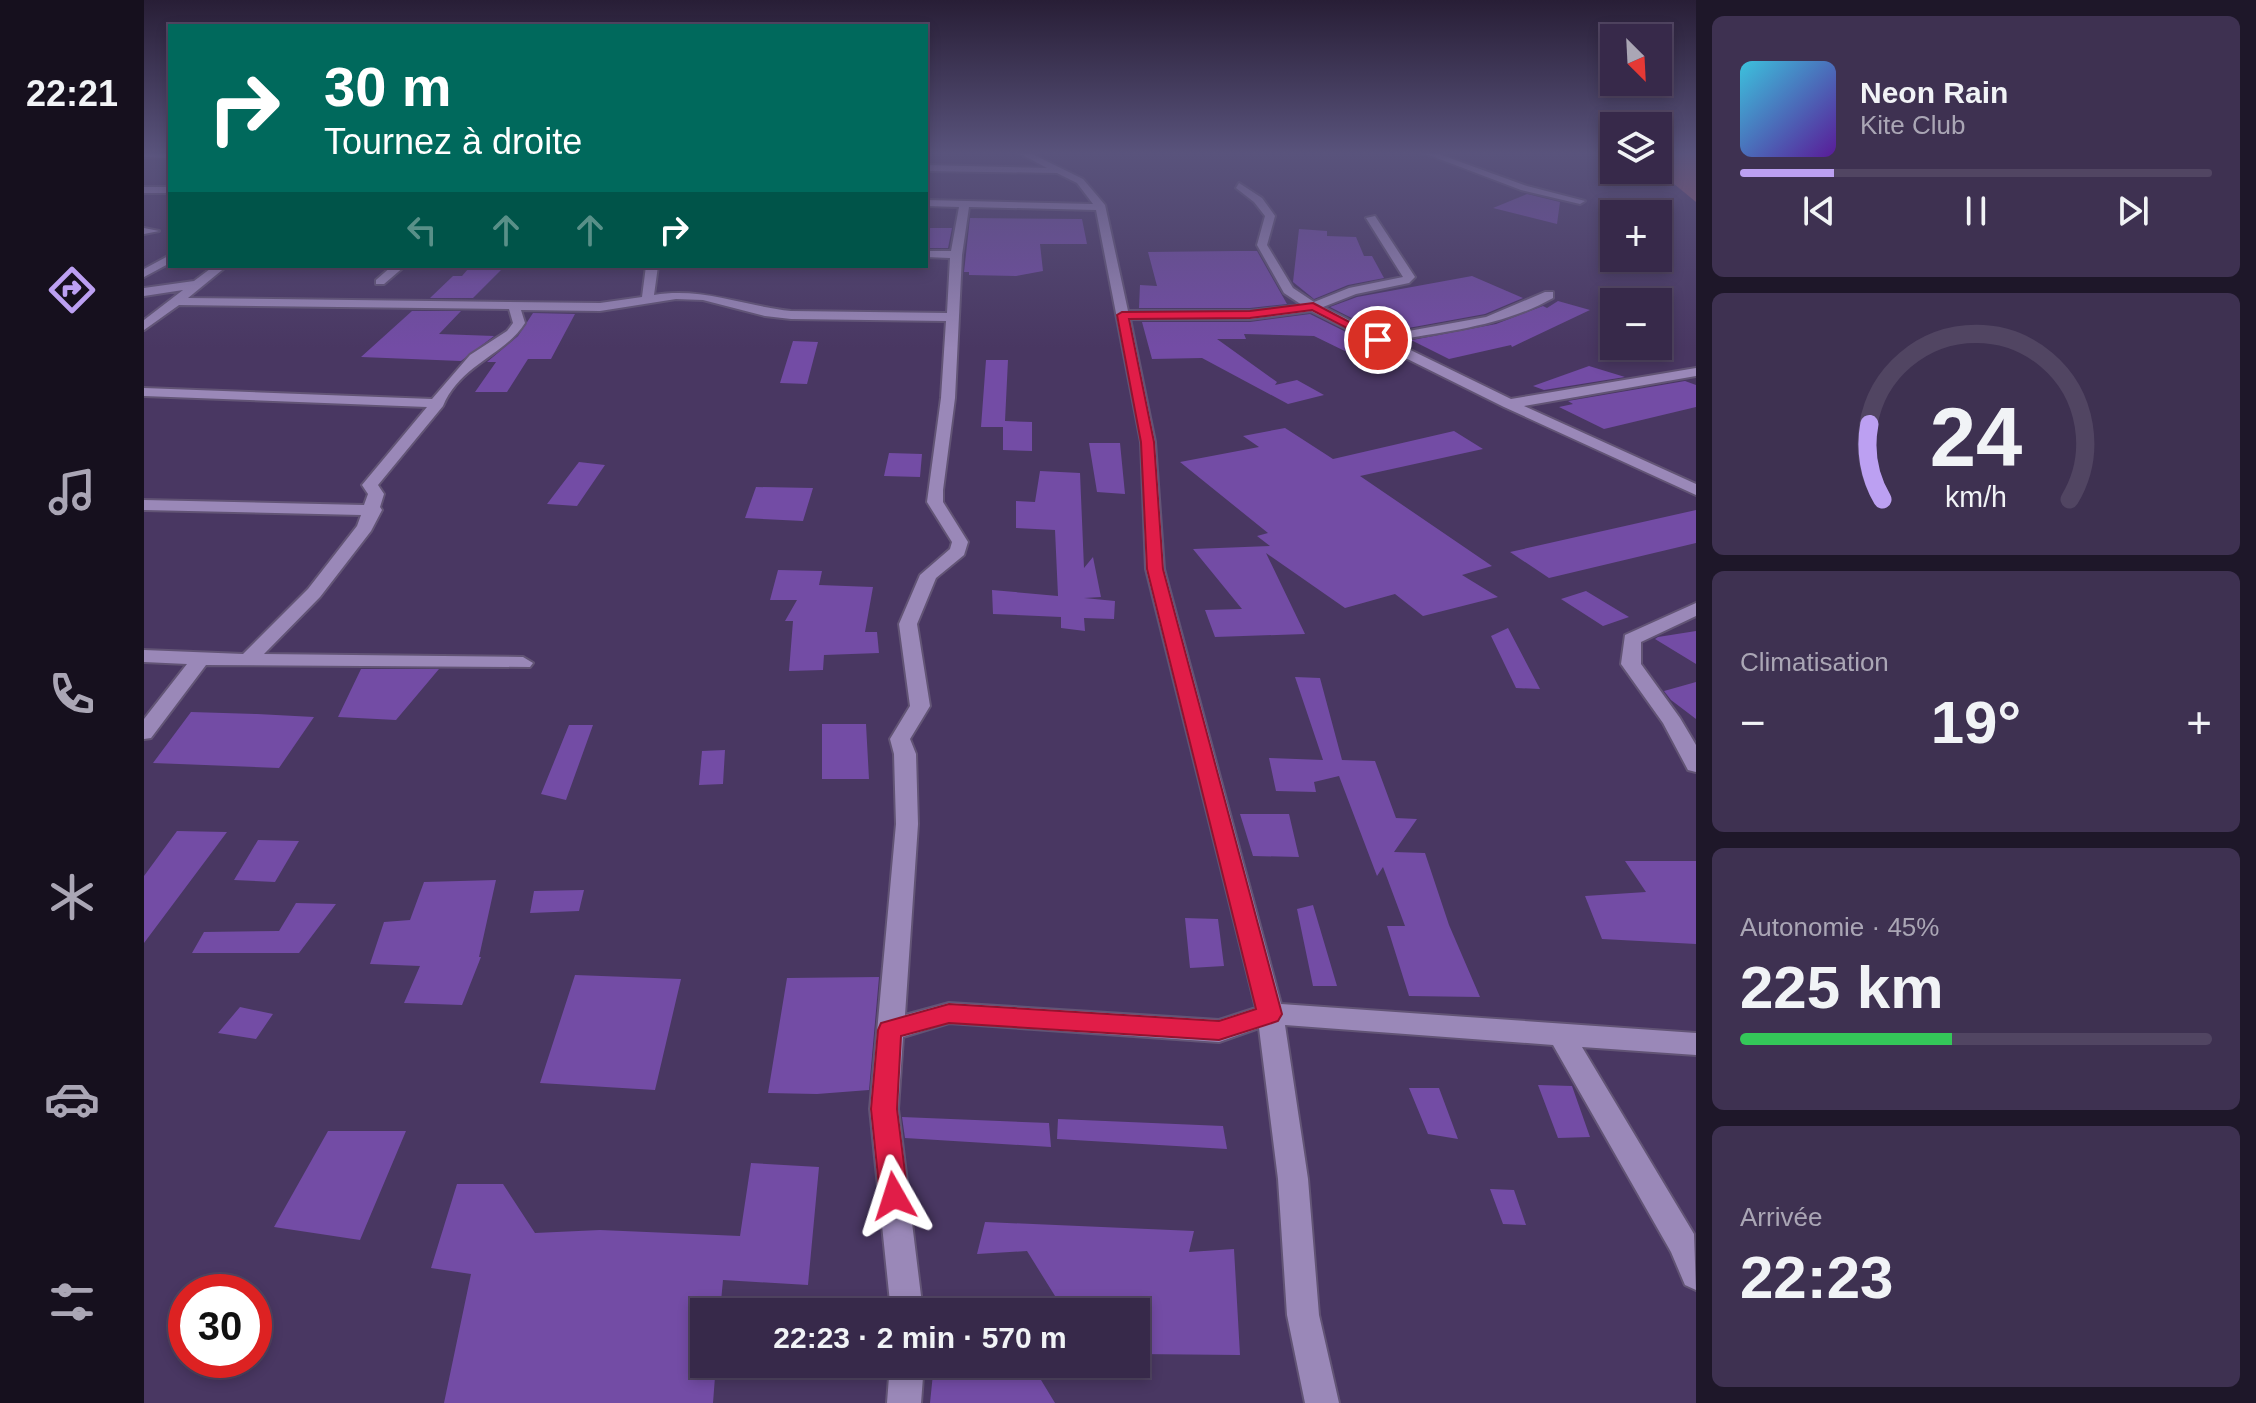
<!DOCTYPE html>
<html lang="fr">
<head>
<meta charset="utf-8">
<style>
	:root { --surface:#37294a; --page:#3e3151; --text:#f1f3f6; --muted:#aaa6b5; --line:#514562; --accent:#bca0f2 }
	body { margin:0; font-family:Helvetica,sans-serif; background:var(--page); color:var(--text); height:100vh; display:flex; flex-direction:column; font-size:30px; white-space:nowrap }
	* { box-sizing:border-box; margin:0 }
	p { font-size:26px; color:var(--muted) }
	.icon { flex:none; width:44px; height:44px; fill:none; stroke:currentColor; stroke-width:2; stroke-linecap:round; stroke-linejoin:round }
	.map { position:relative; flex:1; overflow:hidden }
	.details { display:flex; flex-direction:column; gap:16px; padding:16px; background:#1e1729; width:560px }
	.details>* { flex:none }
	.guide { position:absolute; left:24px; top:24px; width:760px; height:244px; border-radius:0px; box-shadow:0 4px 12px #0003,0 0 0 2px var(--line); background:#00695c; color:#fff; overflow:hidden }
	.needle { width:52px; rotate:156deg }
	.buttons { position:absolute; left:1456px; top:24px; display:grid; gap:16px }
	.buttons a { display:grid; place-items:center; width:72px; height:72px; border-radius:0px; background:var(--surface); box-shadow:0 4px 12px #0003,0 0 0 2px var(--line); font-size:40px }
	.speed { position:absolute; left:24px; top:1274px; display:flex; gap:16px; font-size:40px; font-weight:700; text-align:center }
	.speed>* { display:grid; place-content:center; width:104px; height:104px; border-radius:50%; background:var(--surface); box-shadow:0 4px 12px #0003,0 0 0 2px var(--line); line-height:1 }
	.speed .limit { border:12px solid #d22; background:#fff; color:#111 }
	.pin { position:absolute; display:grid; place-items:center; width:68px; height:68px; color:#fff; margin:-34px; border:4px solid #fff; border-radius:50%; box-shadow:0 2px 8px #0007 }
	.me { position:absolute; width:88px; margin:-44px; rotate:354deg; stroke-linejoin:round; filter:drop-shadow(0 0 6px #0008) }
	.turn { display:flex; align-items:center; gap:28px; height:168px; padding:0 24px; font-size:36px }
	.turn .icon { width:104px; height:104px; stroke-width:2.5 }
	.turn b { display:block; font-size:56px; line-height:68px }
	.lanes { display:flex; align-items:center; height:76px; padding:0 24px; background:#0003; justify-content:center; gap:40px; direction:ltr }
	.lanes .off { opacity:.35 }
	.big { font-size:60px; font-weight:800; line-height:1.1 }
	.details .widget { flex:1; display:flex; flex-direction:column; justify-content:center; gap:12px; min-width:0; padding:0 28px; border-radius:12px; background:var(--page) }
	.details .dial { align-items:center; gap:0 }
	.dial svg { height:208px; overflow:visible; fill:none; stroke:var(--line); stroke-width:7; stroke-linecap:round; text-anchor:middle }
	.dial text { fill:var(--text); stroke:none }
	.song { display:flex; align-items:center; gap:24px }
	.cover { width:96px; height:96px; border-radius:12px; background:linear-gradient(135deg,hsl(190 70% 55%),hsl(270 70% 35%)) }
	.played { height:8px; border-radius:4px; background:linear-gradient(90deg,var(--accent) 20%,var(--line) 20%) }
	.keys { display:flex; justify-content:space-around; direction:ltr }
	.heat { display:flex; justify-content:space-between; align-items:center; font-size:44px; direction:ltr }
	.charge { height:12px; border-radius:6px; background:linear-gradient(90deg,#34c759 45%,var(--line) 0) }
	.trip { position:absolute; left:546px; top:1298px; width:460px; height:80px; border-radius:0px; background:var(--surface); box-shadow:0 4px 12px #0003,0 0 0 2px var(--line); font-weight:800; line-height:80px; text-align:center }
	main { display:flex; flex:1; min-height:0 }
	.menu { display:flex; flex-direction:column; width:144px; justify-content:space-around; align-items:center; background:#16101e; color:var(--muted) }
	.menu .icon { width:56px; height:56px }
	.menu .on { color:var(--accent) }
	.menu b { font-size:36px; color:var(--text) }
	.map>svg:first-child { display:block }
</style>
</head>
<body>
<main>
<nav class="menu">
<b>22:21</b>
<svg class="icon on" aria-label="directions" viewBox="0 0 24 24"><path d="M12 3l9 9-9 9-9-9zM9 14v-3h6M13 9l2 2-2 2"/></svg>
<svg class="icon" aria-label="music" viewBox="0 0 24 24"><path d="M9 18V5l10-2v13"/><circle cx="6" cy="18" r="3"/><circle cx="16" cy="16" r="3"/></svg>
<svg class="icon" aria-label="phone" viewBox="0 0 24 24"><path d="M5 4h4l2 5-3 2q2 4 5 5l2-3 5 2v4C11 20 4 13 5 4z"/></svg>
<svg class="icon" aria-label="climate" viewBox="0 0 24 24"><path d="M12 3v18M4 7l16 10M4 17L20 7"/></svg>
<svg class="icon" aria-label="car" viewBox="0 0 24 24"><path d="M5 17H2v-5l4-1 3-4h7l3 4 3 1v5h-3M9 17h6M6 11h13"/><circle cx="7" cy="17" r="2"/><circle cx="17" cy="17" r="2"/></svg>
<svg class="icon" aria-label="filters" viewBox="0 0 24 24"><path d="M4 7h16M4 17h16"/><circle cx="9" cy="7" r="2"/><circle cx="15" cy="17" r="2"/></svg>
</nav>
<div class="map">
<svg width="1552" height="1403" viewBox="0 0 1552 1403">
	<rect width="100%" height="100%" fill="#493762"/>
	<path fill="#96586a" d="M1514,152H1552V202L1513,170Z"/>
	<path fill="#734ca5" d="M1383,194L1416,202L1413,224L1349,208Z
		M826,218L938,219L943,244H896L899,271L872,276L825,275V272H820Z
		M782,228H808L804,248H782Z
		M1155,229L1183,231V236L1212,237L1220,256H1228L1240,278L1204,285L1170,299L1149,282Z
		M1092,251H1113L1143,304L1106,308H995L996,285L1013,286L1004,252Z
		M324,269L357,270L329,298H286L309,276H318Z
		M1328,276L1379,298L1341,314L1237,333L1186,307L1213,297Z
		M1414,301L1446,310L1368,347L1367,345L1305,359L1269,341L1258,342L1352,324L1399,306L1403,308Z
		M268,311H317L295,334L350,336L317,361L217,357Z
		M389,313L431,314L407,359H384L363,392H331L352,362H343L374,336Z
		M1166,314L1236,349L1209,355L1170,336L1100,334L1102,339H1073L1133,382L1131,385L1153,380L1180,395L1144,404L1058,358L1008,359L998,322H1106Z
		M649,341L674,342L663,384L636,383Z
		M842,360H864L861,421L888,422V451L859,450V427H837Z
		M1445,366L1481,377L1400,390L1389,386Z
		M1541,381L1552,385V407L1460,429L1415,407L1429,404L1424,401Z
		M1141,428L1189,459L1310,431L1339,449L1216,476L1348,566L1318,575L1354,597L1279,616L1251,594L1201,608L1122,553L1161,634L1071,637L1061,610L1098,609L1049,549L1126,546L1113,536L1124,533L1036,462L1115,447L1099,436Z
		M945,443H976L981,494L953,492Z
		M745,453L778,454L776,477L740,476Z
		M435,462L461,465L433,506L403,504Z
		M896,471L936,473L940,568L949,557L957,597L940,598L971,601L970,619L940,618L941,631L917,628V617L849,614L848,590L914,596L911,530L872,528V501L891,502Z
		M612,487L669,488L659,521L601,518Z
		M1552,510V543L1405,578L1366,552Z
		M634,570L678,571L675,585L729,587L721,632H733L735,653L680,655L679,670L645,671L649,621H641L653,600H626Z
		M1442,591L1485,617L1459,626L1417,599Z
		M1364,628L1396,689L1372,688L1347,636Z
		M1552,631V664L1511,639L1514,637Z
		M217,669H295L252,720L194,717Z
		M1151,677L1176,678L1198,760L1231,761L1252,818L1273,819L1250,852L1281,853L1305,925L1336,997L1265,996L1243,926H1261L1239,867L1233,876L1195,776L1170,782L1172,792L1132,791L1125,758L1179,760Z
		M1552,682V719L1527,700L1520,691Z
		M47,712L113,714L170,717L135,768L9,763Z
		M678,724H722L725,779H678Z
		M425,725H449L422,800L397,794Z
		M581,750L579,784L555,785L558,751Z
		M1096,814H1145L1155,857L1109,856Z
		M33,831L83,832L0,943V876Z
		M114,840L155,841L131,882L90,880Z
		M1481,861H1552V944L1458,939L1441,896L1502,892Z
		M352,880L335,957H337L318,1005L260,1003L276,966L226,964L240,922L266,920L280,882Z
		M440,890L435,911L386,913L390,891Z
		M152,903L192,904L155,953H48L60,932L135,931Z
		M1169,905L1193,986H1169L1153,909Z
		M1041,918L1074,919L1080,966L1046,968Z
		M431,975L537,979L511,1090L396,1083Z
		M735,977L725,1090L673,1094L624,1093L643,978Z
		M96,1007L129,1014L112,1039L74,1033Z
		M1394,1085L1428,1086L1446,1137L1414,1138Z
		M1265,1088H1295L1314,1139L1284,1134Z
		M758,1117L905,1123L907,1147L761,1138Z
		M914,1119L1079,1126L1083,1149L913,1139Z
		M184,1131H262L216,1240L130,1227Z
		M607,1163L675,1167L664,1285L579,1280L576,1312H560V1364H572L569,1403H300L327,1274L287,1268L313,1184H359L391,1233L456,1230L596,1236Z
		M1346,1189L1370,1190L1382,1225L1359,1224Z
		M841,1222L1050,1231L1045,1252L1090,1249L1096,1355L992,1354V1312H921L883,1251L833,1254Z
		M790,1364L897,1380L911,1403H786Z"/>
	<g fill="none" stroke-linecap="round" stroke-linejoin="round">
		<g stroke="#625475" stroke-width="4">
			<path id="minor" d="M0,152H26V158L0,157Z
				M873,152H884L939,179L961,205L984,311H1106L1158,305L1140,293L1113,245L1121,216L1110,202L1092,188L1095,183L1118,198L1131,216L1123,245L1149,288L1170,302L1205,288L1259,277L1222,218L1231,216L1271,277L1265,283L1212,294L1179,307L1237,336L1342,317L1401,292H1409V298C1359,326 1304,331 1248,341L1367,399L1552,368V376L1380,406L1552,484V495L1360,407L1167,311L1106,319H986L1011,442L1020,569L1137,1004L1552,1033V1055L1438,1047L1550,1234L1552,1290L1541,1285L1527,1252L1409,1045L1141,1025L1164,1179L1175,1315L1195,1403H1161L1143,1315L1134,1179L1115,1028L1075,1042L805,1023L759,1037L754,1109L779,1312H747L726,1109L752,824L750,754L746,739L766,706L755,624L776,575L806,549L808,542L783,502L797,398L802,321L647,319L621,316L559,300L532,299L456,311L377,310L381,323C361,355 316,365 299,406L234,485L240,494L236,507L238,510L227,531L176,597L120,654L379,657L389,663L386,667L62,665L7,738L0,739V719L43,664L0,662V650L99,654L164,589L213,526L217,515L0,510V500L220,505L224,494L218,485L283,407L0,396V388L288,399L326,355L363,331L369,323L365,309L35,305L0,330V320L39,290L0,296V288L50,281L70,266H83L44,298L456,303L498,297L502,266H514L510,295C558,287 600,306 647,311L803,313L806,258L782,257V251H807L815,207L782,206V200L949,204L933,183L913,173L782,171V165L903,168ZM825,207L952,210L997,442L1002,569L1112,1008L1075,1020L805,1003L761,1015L774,824L772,754L766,739L786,706L773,624L792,578L820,555L824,542L799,502V490L811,398L818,255Z
				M1277,152H1289L1383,186L1441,201L1436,204L1377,190Z
				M0,187H26V193H0Z
				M0,228L15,231L0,234Z
				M26,255V263L0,277V269Z
				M248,266H261L240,284H232V280Z
				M1552,603V616L1497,642V664L1536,718L1552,745V772L1544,770L1519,723L1477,664L1481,635Z
				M746,1364H780L777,1403H743Z"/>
		</g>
		<use href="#minor" fill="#9a88b8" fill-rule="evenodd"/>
	</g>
	<linearGradient id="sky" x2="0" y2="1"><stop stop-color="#281e36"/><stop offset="0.44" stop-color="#59537c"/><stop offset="1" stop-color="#59537c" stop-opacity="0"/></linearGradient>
	<rect width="1552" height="348" fill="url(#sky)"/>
	<path fill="#e11d48" stroke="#92132f" stroke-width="2" d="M1169,303L1240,340L1230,342L1168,310L1106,318L985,319L1010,442L1019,569L1138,1014L1134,1021L1075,1040L805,1023L757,1036L753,1109L764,1196L760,1205L750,1208L740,1205L736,1196L727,1109L734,1030L737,1023L805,1004L1075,1021L1112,1009L1003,569L997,442L973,315L978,312L1106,311Z"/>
</svg>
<div class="buttons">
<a><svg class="needle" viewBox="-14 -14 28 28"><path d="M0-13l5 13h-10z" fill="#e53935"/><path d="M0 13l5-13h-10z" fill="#aaa6b5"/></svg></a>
<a><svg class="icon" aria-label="layers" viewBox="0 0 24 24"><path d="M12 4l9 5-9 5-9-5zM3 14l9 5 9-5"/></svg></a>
<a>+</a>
<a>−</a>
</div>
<div class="speed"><div class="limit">30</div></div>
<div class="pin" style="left:1234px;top:340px;background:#d93025"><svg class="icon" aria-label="arrive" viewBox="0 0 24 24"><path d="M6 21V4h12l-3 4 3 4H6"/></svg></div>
<svg class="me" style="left:750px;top:1196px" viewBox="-20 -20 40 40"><path d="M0-17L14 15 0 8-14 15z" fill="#e11d48" stroke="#fff" stroke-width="4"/></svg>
<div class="trip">22:23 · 2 min · 570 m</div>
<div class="guide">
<div class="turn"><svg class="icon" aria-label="right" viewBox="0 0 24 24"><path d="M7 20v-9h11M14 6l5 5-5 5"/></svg><div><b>30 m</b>Tournez à droite</div></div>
<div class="lanes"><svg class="icon off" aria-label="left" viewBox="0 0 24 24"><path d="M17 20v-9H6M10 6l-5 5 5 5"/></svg><svg class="icon off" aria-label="ahead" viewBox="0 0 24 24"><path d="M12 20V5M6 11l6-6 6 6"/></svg><svg class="icon off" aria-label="ahead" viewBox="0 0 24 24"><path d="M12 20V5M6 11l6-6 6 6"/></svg><svg class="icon" aria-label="right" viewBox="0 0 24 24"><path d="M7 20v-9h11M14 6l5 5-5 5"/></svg></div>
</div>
</div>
<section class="details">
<div class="widget">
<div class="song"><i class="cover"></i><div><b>Neon Rain</b><p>Kite Club</p></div></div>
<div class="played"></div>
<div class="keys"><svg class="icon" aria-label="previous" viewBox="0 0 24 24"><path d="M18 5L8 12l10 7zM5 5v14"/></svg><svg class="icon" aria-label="pause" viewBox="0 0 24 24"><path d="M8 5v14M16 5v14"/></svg><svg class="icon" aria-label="next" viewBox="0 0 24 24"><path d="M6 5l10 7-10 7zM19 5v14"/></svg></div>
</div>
<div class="widget dial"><svg viewBox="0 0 100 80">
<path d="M14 69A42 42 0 1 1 86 69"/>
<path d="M14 69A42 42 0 0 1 9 40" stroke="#bca0f2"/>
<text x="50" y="56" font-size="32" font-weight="700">24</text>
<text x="50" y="72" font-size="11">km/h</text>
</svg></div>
<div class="widget"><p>Climatisation</p>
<div class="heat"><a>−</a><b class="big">19°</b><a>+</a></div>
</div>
<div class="widget"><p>Autonomie · 45%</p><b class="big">225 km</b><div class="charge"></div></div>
<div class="widget"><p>Arrivée</p><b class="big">22:23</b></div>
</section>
</main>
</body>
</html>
